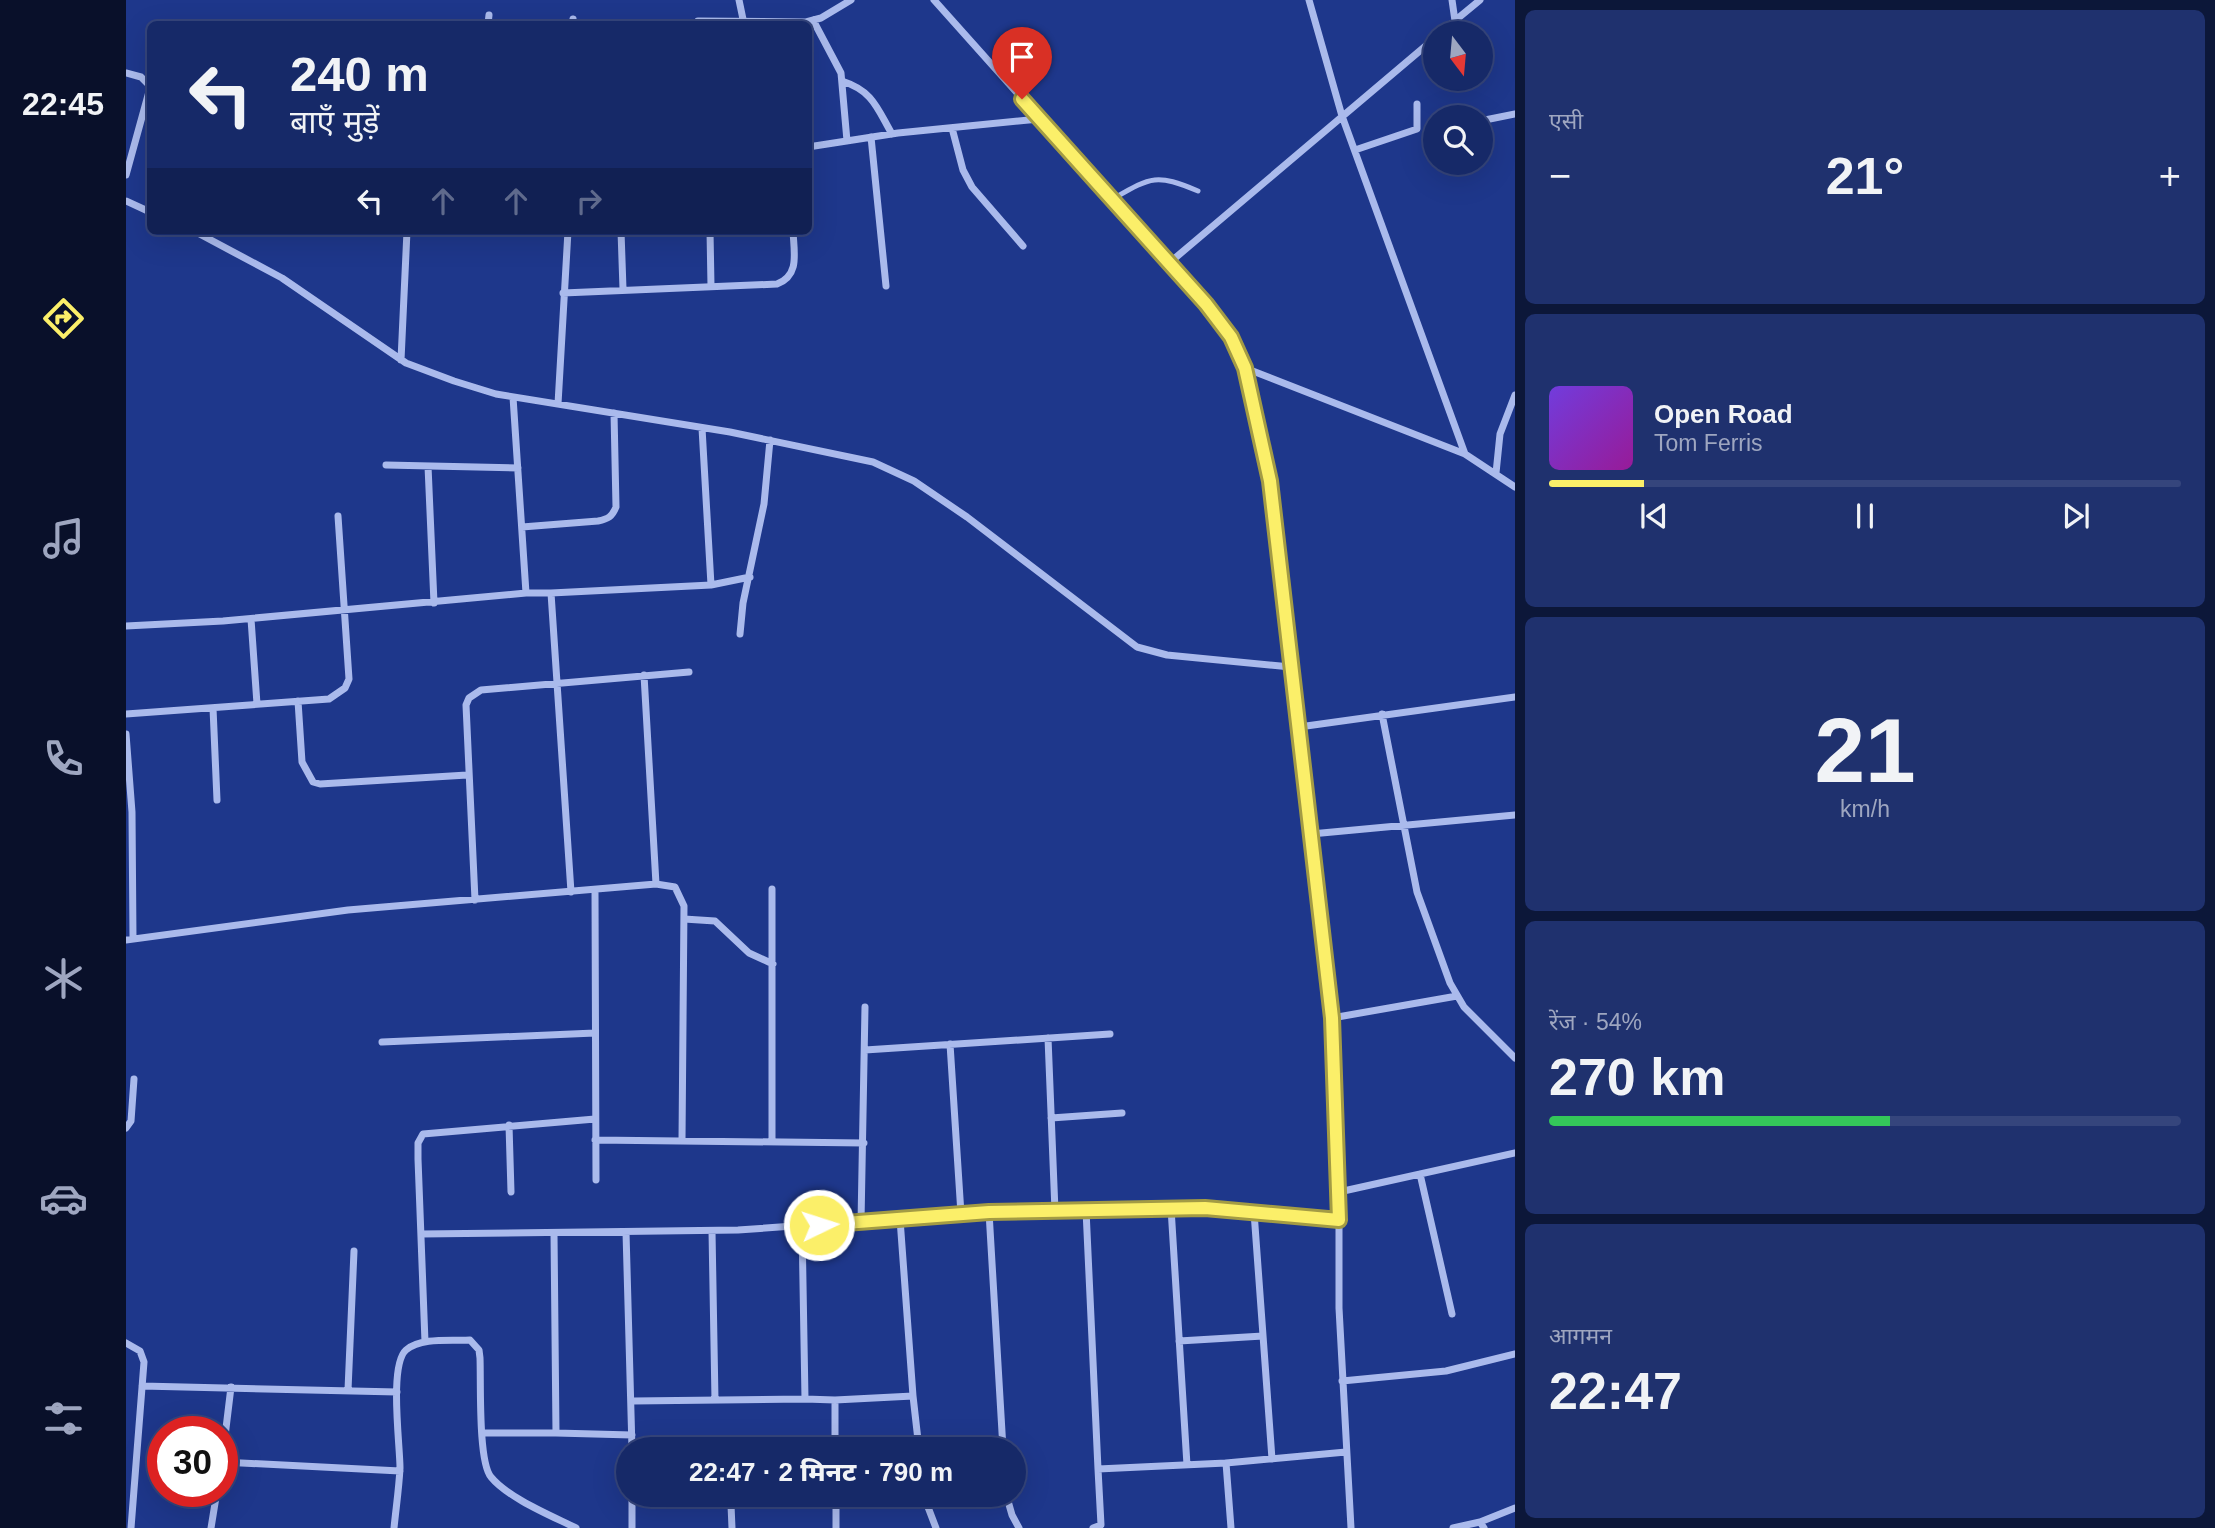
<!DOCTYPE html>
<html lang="hi">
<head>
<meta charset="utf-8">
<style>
	:root { --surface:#162968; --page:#1f316e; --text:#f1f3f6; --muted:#9ea6c0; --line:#35457c; --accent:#fbef69 }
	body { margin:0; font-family:Arial,"Noto Sans Devanagari",sans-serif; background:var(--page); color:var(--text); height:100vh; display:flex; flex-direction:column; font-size:26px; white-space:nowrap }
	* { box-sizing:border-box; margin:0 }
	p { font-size:23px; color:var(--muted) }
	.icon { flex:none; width:38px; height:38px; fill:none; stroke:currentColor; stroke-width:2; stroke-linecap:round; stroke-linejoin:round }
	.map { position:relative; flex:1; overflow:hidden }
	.details { display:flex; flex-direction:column; gap:10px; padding:10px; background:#0c1739; width:700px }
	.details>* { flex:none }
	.top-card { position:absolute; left:21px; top:21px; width:665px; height:214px; border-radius:10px; box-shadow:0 7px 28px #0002,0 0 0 2px var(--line); background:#162968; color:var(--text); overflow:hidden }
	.needle { width:46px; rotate:164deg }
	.tools { position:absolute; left:1297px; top:21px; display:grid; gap:14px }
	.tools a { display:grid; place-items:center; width:70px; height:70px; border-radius:50%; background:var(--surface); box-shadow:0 7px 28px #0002,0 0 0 2px var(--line); font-size:35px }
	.speed { position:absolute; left:21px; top:1416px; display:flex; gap:14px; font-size:35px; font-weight:700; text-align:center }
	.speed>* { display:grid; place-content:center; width:91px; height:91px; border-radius:50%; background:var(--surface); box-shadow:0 7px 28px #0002,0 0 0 2px var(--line); line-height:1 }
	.speed .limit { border:10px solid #d22; background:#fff; color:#111 }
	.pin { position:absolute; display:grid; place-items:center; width:60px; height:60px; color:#fff; margin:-72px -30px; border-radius:50% 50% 50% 0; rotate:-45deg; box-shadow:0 0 7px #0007 }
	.pin .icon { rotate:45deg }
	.me { position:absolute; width:77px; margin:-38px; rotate:86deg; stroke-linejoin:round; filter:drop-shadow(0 0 5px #0008) }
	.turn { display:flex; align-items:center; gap:24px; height:147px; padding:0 28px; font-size:32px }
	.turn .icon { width:91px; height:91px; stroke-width:2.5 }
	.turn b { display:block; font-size:49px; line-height:60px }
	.lanes { display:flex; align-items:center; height:66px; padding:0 28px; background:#0003; justify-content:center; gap:35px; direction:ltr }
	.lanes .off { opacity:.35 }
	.big { font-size:52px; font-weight:800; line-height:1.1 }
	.details .tile { flex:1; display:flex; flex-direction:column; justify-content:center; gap:10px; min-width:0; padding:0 24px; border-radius:10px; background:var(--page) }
	.details .dial { align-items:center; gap:0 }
	.dial b { font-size:91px; line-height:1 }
	.song { display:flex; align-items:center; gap:21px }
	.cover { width:84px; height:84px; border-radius:10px; background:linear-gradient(135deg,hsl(260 70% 55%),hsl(300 70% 35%)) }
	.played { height:7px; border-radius:4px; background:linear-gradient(90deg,var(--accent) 15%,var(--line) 15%) }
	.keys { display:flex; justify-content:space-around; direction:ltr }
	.heat { display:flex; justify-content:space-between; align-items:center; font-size:38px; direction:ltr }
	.charge { height:10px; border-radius:5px; background:linear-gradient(90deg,#34c759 54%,var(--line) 0) }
	.trip { position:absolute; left:490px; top:1437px; width:410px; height:70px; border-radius:35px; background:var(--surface); box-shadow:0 7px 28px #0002,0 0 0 2px var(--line); font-weight:800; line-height:70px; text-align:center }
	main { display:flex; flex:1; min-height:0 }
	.tabs { display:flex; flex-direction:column; width:126px; justify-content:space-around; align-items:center; background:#09102a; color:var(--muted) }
	.tabs .icon { width:49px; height:49px }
	.tabs .active { color:var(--accent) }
	.tabs b { font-size:32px; color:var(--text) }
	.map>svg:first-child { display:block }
</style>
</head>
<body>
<main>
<nav class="tabs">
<b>22:45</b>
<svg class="icon active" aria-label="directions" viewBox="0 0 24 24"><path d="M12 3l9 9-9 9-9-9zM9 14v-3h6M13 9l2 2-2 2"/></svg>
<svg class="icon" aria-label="music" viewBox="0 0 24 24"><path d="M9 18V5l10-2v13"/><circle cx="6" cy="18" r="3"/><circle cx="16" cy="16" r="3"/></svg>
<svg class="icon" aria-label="phone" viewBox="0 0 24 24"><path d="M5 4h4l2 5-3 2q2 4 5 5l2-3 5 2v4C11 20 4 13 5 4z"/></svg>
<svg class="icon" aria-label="climate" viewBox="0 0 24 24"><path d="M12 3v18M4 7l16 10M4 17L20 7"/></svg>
<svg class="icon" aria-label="car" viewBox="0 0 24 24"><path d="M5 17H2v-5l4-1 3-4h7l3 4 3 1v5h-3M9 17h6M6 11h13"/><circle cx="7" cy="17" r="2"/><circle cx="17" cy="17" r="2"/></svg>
<svg class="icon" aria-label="filters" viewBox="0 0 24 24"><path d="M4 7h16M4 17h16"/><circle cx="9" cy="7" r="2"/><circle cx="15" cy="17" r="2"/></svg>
</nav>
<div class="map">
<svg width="1389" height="1528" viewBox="0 0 1389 1528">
	<rect width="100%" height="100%" fill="#1e378b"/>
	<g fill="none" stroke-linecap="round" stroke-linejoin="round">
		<path stroke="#aabaec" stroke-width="5" d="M985,200C1025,177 1029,173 1072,191"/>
		<path stroke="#aabaec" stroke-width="7" d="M613,0L618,24
			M808,0L1080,304C1127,366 1130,407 1144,481L1206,1018L1213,1192V1308L1225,1528
			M1183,0L1216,116L1339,454
			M1326,0L1329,21
			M687,20L715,73L721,141
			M572,21L680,22L695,18L725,0
			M362,24L363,15
			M446,24L447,19
			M1314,33L1354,0
			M0,73L15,77L24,86
			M716,81C747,91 751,108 766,134
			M1354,121L1389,114
			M826,128L837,170L846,187L897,246
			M745,137L760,286
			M682,147L772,133L913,119
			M1229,150L1291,129V104
			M0,175L24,88
			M0,201L24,212
			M68,231L156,278L280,363L328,381L370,394L604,432L747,462L788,481L841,517L1011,647L1041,655L1165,667
			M495,231L497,289
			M584,231L585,286
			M1042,264L1309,38
			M437,293L651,284C674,275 668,253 667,231
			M275,360L281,231
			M1119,368L1339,454L1389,487
			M432,404L442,231
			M576,428L585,585
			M260,465L392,468
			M302,466L308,603
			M1370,473L1374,434L1389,395
			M396,527L472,521C482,519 486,517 490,507L488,413
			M400,593H425L445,892
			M425,593L585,585L624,577
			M125,619L131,704
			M0,626L97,621L400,593L387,397
			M614,634L617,603L638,504L644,440
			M518,675L530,884
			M172,701L176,762L187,782L194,784L341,775
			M87,708L91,800
			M0,714L203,699L219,688L223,679L212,516
			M1256,714L1291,892L1324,983L1338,1007L1389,1058
			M1173,727L1389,697
			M0,734L6,812L7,939
			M1185,834L1389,815
			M469,890L470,1180
			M349,900L340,705L343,698L355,690L563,672
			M558,919L589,921L623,953L647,964
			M0,940L222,910L530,884L549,887L558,906L556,1140
			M1206,1018L1331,996
			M922,1038L929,1211
			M256,1042L469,1033
			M824,1044L835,1214
			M739,1050L984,1034
			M925,1118L996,1113
			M383,1125L385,1192
			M0,1128L5,1121L8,1079
			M469,1140L738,1143
			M646,1142V889
			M1294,1174L1326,1314
			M1213,1192L1389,1153
			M1045,1208L1061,1465
			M960,1210L972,1469
			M863,1212L877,1449
			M1128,1212L1146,1459
			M774,1219L787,1396
			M735,1222L739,1007
			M586,1231L589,1400
			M500,1232L506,1449
			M428,1233L430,1433L506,1435
			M295,1234L612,1230L863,1212L1079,1208L1213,1220
			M1053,1341L1137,1336
			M299,1342L292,1159V1143L297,1134L469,1119
			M0,1343L14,1351L18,1362L5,1528
			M1216,1381L1320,1371L1389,1354
			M16,1386L271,1392
			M222,1390L228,1251
			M679,1399L709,1400V1449
			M709,1400L787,1396L793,1449
			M507,1401L679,1399L676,1226
			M357,1433H430
			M96,1461L105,1387
			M96,1462L274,1471
			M710,1494V1528
			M797,1494L810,1528
			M880,1494L886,1515L893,1528
			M506,1499L605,1505L606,1528
			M605,1505L710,1504
			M1354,1522L1389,1508
			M85,1528L91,1491
			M268,1528C270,1508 273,1488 274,1468C274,1445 263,1365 280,1350C295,1337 325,1341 344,1340L353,1350L354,1358C355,1382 352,1462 365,1477C382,1498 426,1516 450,1528
			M506,1528V1494
			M967,1528L975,1525L972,1469L1100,1463
			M1105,1528L1100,1463L1220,1452
			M1327,1528L1354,1522L1358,1528"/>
	</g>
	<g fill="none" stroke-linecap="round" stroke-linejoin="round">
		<g stroke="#a39b44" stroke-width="18">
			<path id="route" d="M693,1225L863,1212L1079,1208L1213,1220L1206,1018L1144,481L1119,368L1105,337L1080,304L896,99"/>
		</g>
		<use href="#route" stroke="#fbef69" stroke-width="12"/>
	</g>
</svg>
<div class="tools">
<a><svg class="needle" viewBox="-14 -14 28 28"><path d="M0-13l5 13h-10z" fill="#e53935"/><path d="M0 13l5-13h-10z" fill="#9ea6c0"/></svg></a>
<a><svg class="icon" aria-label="search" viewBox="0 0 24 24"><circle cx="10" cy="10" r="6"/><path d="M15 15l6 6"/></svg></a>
</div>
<div class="speed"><div class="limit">30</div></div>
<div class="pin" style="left:896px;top:99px;background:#d93025"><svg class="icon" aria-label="arrive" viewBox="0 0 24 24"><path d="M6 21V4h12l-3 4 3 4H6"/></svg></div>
<svg class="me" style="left:693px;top:1225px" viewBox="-20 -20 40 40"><circle r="17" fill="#fbef69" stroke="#fff" stroke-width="3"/><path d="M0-11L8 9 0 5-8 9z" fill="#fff"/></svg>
<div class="trip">22:47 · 2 मिनट · 790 m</div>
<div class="top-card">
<div class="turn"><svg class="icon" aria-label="left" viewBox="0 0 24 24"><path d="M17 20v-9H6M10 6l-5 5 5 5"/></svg><div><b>240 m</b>बाएँ मुड़ें</div></div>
<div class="lanes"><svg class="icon" aria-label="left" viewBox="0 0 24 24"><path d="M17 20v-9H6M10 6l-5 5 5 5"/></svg><svg class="icon off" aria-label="ahead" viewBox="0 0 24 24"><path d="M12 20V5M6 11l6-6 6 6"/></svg><svg class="icon off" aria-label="ahead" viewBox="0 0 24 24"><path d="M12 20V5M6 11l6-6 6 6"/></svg><svg class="icon off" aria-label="right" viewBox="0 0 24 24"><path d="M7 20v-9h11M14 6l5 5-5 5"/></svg></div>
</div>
</div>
<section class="details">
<div class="tile"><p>एसी</p>
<div class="heat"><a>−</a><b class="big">21°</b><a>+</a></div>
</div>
<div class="tile">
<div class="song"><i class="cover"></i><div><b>Open Road</b><p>Tom Ferris</p></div></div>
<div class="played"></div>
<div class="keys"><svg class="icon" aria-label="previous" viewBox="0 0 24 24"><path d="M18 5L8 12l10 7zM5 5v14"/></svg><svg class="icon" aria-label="pause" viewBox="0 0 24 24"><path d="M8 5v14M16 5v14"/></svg><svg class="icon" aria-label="next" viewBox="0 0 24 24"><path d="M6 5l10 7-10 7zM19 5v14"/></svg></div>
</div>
<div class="tile dial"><b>21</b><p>km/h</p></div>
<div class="tile"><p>रेंज · 54%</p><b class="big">270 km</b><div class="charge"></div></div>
<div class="tile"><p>आगमन</p><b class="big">22:47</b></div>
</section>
</main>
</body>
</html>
